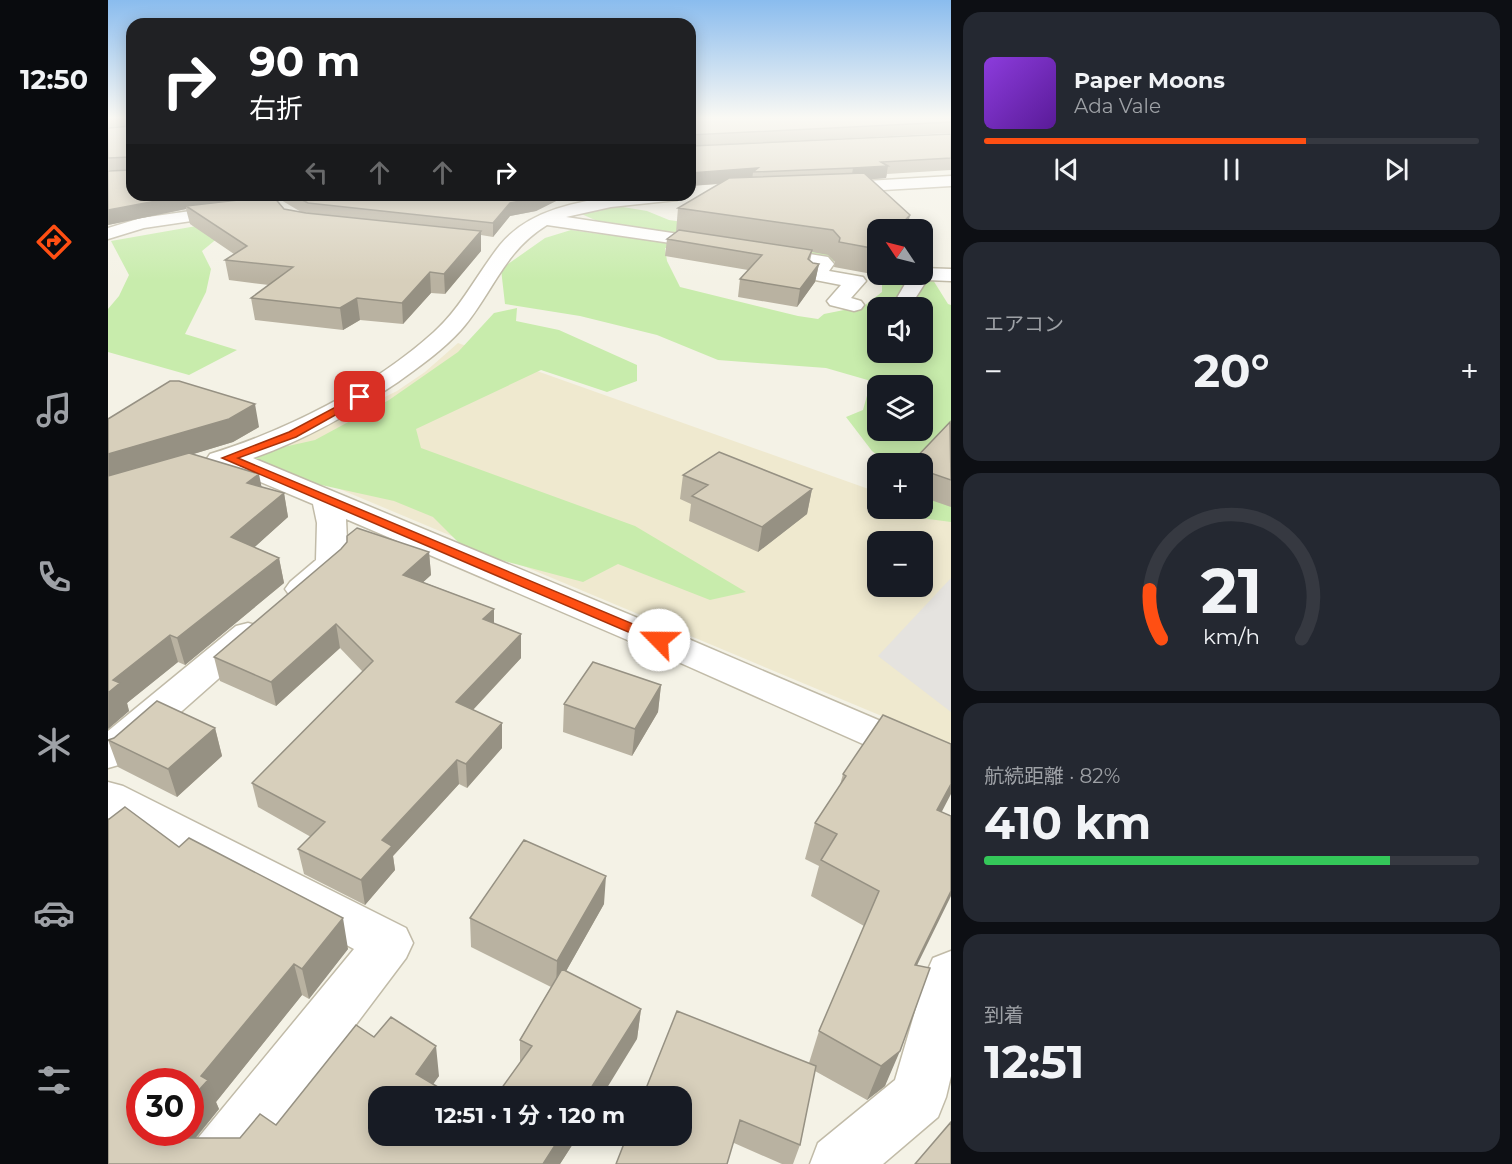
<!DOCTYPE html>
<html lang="ja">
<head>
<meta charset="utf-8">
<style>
	:root { --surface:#171b24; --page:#242831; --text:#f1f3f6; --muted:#9ea1a6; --line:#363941; --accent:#ff4f13 }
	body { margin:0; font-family:Montserrat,"Noto Sans JP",sans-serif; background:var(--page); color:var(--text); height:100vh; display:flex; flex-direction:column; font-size:22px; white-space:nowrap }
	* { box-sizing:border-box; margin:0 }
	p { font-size:20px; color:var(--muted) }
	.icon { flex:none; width:33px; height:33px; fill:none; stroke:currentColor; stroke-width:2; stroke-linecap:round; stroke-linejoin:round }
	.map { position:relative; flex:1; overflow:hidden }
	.side { display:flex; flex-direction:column; gap:12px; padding:12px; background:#0d0f14; width:561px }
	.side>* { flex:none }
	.guide { position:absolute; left:18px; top:18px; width:570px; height:183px; border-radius:18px; box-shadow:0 3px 15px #0003; background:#202124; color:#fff; overflow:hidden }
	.needle { width:39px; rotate:305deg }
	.tools { position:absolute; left:759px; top:219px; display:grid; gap:12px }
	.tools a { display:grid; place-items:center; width:66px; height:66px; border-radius:12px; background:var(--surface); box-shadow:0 3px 15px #0003; font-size:30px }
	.speed { position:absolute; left:18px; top:1068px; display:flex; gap:12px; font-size:30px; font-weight:700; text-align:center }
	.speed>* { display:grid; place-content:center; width:78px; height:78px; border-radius:50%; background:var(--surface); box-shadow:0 3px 15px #0003; line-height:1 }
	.speed .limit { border:9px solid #d22; background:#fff; color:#111 }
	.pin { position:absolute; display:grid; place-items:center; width:51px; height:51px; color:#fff; margin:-26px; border-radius:12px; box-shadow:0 3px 9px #0006 }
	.me { position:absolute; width:66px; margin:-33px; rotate:293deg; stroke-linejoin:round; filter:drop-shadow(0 0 4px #0008) }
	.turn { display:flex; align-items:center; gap:21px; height:126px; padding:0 24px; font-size:27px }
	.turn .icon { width:78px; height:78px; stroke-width:2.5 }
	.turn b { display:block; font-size:42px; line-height:51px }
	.lanes { display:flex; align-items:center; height:57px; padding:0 24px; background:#0003; justify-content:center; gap:30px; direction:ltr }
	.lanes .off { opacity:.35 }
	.big { font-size:45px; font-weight:700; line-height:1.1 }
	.side .widget { flex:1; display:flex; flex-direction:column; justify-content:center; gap:9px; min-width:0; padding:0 21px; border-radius:18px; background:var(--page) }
	.side .dial { align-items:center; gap:0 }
	.dial svg { height:156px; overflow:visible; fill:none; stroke:var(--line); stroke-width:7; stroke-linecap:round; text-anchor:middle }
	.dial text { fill:var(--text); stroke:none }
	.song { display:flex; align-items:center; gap:18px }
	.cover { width:72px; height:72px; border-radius:9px; background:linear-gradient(135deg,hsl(270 70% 55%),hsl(270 70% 35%)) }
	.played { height:6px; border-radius:3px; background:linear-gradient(90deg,var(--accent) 65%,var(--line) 65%) }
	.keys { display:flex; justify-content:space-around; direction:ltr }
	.heat { display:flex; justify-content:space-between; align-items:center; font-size:33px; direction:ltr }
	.charge { height:9px; border-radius:4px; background:linear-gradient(90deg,#34c759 82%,var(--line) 0) }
	.trip { position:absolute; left:260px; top:1086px; width:324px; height:60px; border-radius:18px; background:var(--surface); box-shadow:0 3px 15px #0003; font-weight:700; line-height:60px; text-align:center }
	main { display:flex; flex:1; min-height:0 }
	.menu { display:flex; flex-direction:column; width:108px; justify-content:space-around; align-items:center; background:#090b0e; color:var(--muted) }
	.menu .icon { width:42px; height:42px }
	.menu .on { color:var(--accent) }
	.menu b { font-size:27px; color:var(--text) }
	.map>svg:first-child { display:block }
</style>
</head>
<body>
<main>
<nav class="menu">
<b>12:50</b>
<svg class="icon on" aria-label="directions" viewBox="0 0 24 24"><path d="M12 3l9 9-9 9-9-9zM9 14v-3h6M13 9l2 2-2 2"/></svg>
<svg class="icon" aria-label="music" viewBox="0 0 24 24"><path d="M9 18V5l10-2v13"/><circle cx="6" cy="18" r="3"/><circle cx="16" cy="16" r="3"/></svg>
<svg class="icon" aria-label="phone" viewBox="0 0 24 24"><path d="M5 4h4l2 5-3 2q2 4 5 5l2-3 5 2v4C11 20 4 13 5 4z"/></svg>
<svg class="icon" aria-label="climate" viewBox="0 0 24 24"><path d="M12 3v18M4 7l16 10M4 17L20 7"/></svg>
<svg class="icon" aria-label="car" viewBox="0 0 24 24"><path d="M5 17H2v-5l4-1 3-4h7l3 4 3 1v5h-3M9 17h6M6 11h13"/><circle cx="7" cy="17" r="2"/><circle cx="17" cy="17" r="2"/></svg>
<svg class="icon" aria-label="filters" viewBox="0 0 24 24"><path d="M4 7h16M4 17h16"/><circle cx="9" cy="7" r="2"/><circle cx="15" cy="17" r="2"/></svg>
</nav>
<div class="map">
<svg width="843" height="1164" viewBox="0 0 843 1164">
	<rect width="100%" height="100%" fill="#f4f2e6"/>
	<path fill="#efe9cf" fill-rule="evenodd" d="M350,343L769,492L770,508L814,509L843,519V745L155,457L289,391L317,372ZM770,542H814V586H770Z"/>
	<path fill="#c8ecac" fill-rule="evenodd" d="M503,205L539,211L561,220L769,250V274L735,262L583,246L557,248L559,261L572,287L690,316L710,319L716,314L756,306L774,292V276L770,275L814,274L815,264L840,304L843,305V522L798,516L789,509L814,508V464L779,463L764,451L738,417L755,410L763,381L718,368L610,360L549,335L472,316L397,304L393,269L437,238L463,230L492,234L494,223L471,213ZM770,308H814V352H770ZM770,386H814V430H770Z
		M134,218L94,251L103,269L98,292L77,334L129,350L81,375L0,352V309L11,296L21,275L3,241Z
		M409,308L408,321L451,330L529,365V381L499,392L433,370L308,429L313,448L527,526L638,592L602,600L510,564L475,582L359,551L325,517L286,501L186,479L143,462L149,453L207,440L281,400L350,352L386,313Z"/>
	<path fill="#e5e3df" d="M843,578V712L770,656Z"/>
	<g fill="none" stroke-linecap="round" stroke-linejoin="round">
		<g stroke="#c1bba8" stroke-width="3">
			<path id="minor" d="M843,176V186L725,193L717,188L725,183Z
				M516,195H577L569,200L503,207L458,217L604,239L610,240L613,244L610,248L604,249L439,225C395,252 385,293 353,330C335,350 312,366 290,382C244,413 197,440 145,458L585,641L843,751V783L559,657L238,519L240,563L235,570L206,596L194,599L182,596L177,589L182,582L208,560L209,523L205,504L117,467L102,466L98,460L102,454C180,430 265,387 326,332C353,308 369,274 392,245C421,209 473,201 516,195Z
				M125,205L131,206L133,210L131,214L36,228L0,239V228L33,218Z
				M658,247L720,257L726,264L721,271L755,277L758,281L743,298L753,301L756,305L753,309L746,311L722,305L719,301L733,285L702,279L699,275L705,266L651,257L649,253L651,249Z
				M814,268L843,269V281L819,280L801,308H783L803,274H814Z
				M140,623L152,626L158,634L152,642L14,764L0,768V731L128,626Z
				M0,782L15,786L298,928L305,943L298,958L143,1164H78L86,1143L246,949L0,818Z
				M843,951V1076L838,1097L830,1117L775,1164H702L710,1143L787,1080L818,974L825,958Z"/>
		</g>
		<use href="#minor" fill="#fff" fill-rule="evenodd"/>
	</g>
	<path fill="#b9b2a1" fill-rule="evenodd" d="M0,118H24V195H457L449,196L448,201L428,211L402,216L385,237L373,235V251L337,294L323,293L295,324L252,320L235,330L147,320L143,298L161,285L121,280L117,260L126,254L82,224L78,209L0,225V171L23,170H0V128L23,126L0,127ZM168,200H173L193,212L176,209Z
		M582,118H843V133L583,146L843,134V170L779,174L778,178L763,179L770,230V268L764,274L726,267L727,262L720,255L704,252L702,261L705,263L711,264L707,282L689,307L630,297L632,279L640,270L557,256L559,239L568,232L570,208L612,184L582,186Z
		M0,419L151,427L125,442L85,454L154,487L176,493L180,517L146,547L171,558L176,583L77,665L70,662L19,703L21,711L0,729Z
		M843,422V507L814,497V464Z
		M575,475L704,489L699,514L650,552L581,521L583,504L572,499Z
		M321,552L323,575L315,582L386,609V623L413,658L365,710L394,723V748L359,788L351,784L285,856L287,870L257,905L196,874L190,849L203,837L150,807L144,783L255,672L232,648L168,706L112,681L106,657Z
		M553,685L550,712L524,756L455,732L456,704Z
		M107,728L114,756L69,797L10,767L0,740Z
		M735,774L834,812L809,965L777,1086L759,1100L707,1071L692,1145L685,1164H674L626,1143L508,1164L701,1063L711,1031L756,926L703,896L711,866L697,859L707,823L732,785Z
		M71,847L240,949L201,999L194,995L108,1102L111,1109L88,1138H132L168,1125L266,1037L331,1076L270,1136H470L452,1164H0Z
		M496,904L458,971L533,1009L529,1039L412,1062V1040L443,987L363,947L362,918Z"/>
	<path fill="#969183" d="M780,166L778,178L743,181L745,168Z
		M650,168L645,172L644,181L582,186V173Z
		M80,195H172L173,200L85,208L78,206V209L0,225V210Z
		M433,195H457L449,196L448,201L428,211L402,216L385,237V223L402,203Z
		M802,215L799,230H788Z
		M373,231V251L337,294L336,274Z
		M770,248V268L764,274L769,249Z
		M711,264L707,282L689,307L692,289Z
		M322,272L323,293L295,324L294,303Z
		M249,298L252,320L235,330L232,308Z
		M147,404L151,427L125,442L0,480V454Z
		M151,474L156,499L139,483Z
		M704,489L699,514L650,552L654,527Z
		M176,493L180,517L129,563L123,537Z
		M321,552L323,575L298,598L295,575Z
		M171,558L176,583L77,665L69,638Z
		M386,609V633L375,619Z
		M228,624L232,648L168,706L163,682Z
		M413,634V658L349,727L348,702Z
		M62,635L70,662L19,703L21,711L0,729V693L5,680Z
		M553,685L550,712L524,756L527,729Z
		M394,723V748L359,788L358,764Z
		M107,728L114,756L69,797L60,769Z
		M349,760L351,784L285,856L287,870L257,905L253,880L274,840Z
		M843,784V794L816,846L829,810Z
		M498,876L496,904L448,989L449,961Z
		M843,891V896L792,1000L807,965Z
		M235,918L240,949L201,999L194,969Z
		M186,964L194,995L108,1102L111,1109L84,1142L76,1163L63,1135V1132H82V1100L93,1076Z
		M533,1009L529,1039L494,1096H478Z
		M328,1046L331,1076L317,1096L308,1074Z
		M792,1051L777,1086L759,1100L773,1066Z
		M453,1136H470L452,1164H435Z"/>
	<path fill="#d7cfbb" stroke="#969183" stroke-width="1.5" d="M24,118V195H80L0,210V171L23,170V157L0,158V128L23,126Z
		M582,118H843V122L582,135Z
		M843,134V158L773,162L780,166L745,168L645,172L650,168L582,173V145L583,146Z
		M756,173L802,215L788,230H770L769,249L731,242L732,238L725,230L570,208L621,178Z
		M185,195H433L428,198L402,203L385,223L200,203Z
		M165,196L176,209L198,213L373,231L336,274L322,272L294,303L249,298L232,308L143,298L185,267L117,260L139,246L78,206Z
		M571,230L704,250L700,259L705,263L711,264L692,289L632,279L654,255L559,239Z
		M62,381H71L147,404L121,419L0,454V419Z
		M842,422L843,480L814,470V464H802Z
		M611,452L704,489L654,527L584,496L600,485L575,475Z
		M81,453L151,474L139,483L176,493L123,537L171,558L69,638L62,635L5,680L12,683L0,693V476Z
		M249,528L321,552L295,575L386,609L375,619L413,634L348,702L394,723L358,764L349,760L274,840L284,846L253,880L190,849L217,822L144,783L265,661L228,624L163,682L106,657L233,549L239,542V536Z
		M485,662L553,685L527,729L456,704Z
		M49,701L107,728L60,769L0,740L6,738Z
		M775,715L843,744V784L829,810L843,816V891L807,965L822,968L792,1051L773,1066L711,1031L771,891L713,860L729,834L707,823L738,776L735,774Z
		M17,807L71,847L81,838L235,918L194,969L186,964L93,1076L100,1080L82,1100V1082H32V1132H63V1135L65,1138H132L152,1114L168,1125L248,1025L266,1037L283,1017L328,1046L308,1074L345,1096H270V1136H453L435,1164H0V820Z
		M416,840L498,876L449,961L362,918Z
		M454,969L533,1009L478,1096H388L424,1046L412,1040Z
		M569,1011L708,1066L692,1145L632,1120L619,1164H508L519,1136H573V1096H535Z
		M843,1122V1164H807Z"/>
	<linearGradient id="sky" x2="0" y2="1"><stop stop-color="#8abcee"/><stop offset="0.42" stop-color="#faf9f4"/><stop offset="1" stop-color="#faf9f4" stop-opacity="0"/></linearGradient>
	<rect width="843" height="281" fill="url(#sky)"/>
	<path fill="#ff4f13" stroke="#a6330c" stroke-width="1.5" d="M252,394L257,397L256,399L188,437L130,458L556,637L558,640L556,643H546L114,458L181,432Z"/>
</svg>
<div class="tools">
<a><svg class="needle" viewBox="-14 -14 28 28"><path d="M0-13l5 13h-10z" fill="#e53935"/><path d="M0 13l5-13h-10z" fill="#9ea1a6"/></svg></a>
<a><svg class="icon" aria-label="sound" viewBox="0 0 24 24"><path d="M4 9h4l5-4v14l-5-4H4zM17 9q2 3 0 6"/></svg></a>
<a><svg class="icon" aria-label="layers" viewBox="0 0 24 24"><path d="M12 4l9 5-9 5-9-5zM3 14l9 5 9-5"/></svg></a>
<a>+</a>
<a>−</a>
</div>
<div class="speed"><div class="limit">30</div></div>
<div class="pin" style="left:252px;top:397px;background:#d93025"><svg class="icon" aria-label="arrive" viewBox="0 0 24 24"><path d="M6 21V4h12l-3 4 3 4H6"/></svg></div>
<svg class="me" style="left:551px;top:640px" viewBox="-20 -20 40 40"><circle r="19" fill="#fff"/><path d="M0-13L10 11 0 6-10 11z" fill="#ff4f13"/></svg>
<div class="trip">12:51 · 1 分 · 120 m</div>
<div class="guide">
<div class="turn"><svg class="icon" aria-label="right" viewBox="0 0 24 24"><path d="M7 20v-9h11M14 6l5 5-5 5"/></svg><div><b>90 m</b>右折</div></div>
<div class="lanes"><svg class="icon off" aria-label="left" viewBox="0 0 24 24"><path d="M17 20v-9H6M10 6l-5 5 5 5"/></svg><svg class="icon off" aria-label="ahead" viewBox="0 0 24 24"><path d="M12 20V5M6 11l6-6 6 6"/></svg><svg class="icon off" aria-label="ahead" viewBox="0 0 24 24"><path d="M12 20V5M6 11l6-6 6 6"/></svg><svg class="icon" aria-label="right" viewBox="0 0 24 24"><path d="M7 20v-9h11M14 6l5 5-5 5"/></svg></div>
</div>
</div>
<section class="side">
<div class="widget">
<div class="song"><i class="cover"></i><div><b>Paper Moons</b><p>Ada Vale</p></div></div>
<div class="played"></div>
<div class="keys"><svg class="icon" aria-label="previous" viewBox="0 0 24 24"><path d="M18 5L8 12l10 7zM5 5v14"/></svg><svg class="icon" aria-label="pause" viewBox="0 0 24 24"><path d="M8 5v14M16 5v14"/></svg><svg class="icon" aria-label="next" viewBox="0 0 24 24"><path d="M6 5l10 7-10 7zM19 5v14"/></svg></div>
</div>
<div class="widget"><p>エアコン</p>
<div class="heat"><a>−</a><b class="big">20°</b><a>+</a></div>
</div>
<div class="widget dial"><svg viewBox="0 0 100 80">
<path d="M14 69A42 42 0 1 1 86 69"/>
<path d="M14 69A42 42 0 0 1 8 44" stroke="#ff4f13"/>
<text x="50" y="56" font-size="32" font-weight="700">21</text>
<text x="50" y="72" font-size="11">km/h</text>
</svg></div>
<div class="widget"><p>航続距離 · 82%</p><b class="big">410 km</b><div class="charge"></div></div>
<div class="widget"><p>到着</p><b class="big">12:51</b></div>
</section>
</main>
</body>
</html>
